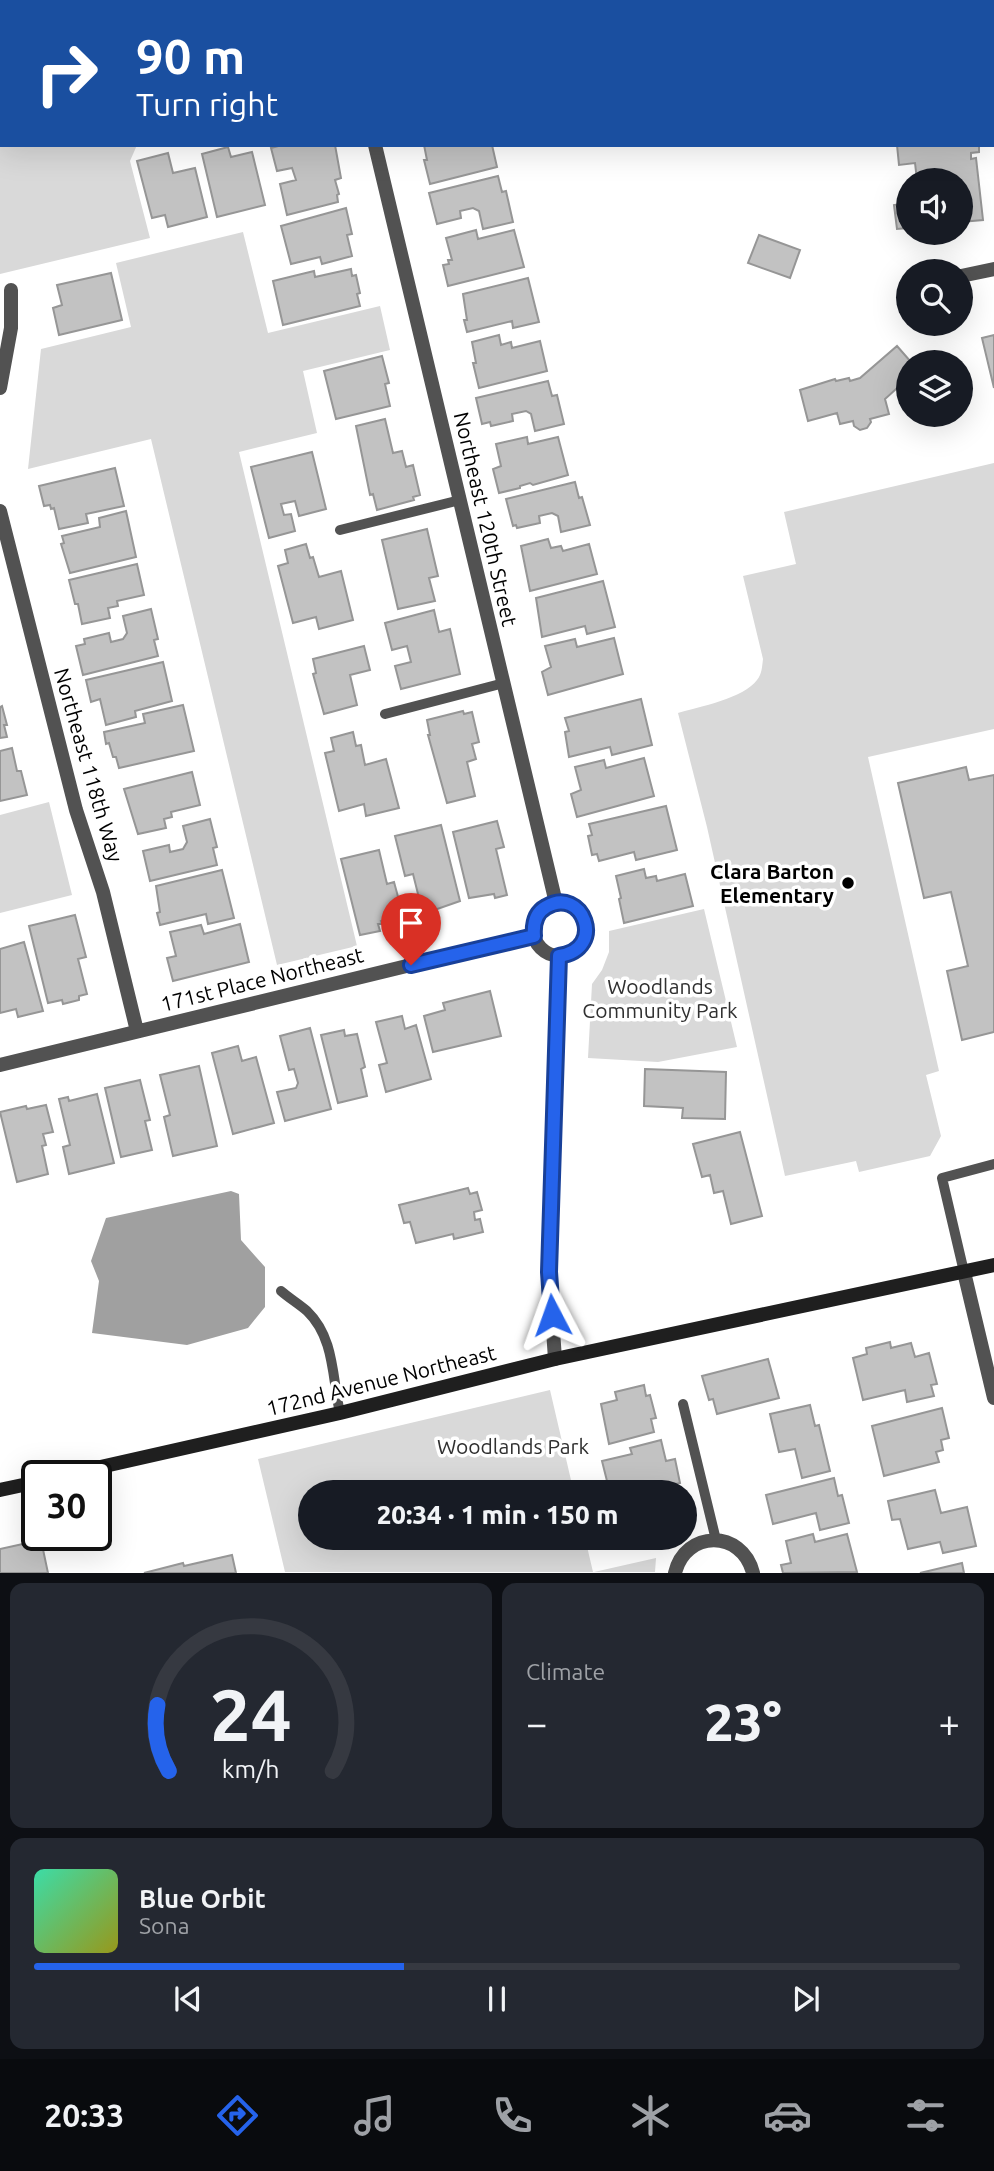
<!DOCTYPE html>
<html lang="en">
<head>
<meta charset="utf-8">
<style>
	:root { --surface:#171b24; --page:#242831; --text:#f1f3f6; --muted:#9ea1a6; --line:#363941; --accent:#2563eb }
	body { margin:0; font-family:Ubuntu,sans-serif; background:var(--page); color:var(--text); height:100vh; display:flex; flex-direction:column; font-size:26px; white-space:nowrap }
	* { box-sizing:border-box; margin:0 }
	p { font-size:23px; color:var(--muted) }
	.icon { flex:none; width:38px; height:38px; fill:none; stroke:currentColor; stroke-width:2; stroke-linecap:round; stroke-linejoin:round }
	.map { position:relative; height:1573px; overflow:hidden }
	.panel { display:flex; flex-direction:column; gap:10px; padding:10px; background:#0d0f14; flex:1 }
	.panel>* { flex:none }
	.hud { position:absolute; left:0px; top:0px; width:994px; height:147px; box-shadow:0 7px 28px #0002; background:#1a4fa0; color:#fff; overflow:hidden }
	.fabs { position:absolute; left:896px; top:168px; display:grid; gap:14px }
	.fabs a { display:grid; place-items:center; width:77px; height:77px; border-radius:50%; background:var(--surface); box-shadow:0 7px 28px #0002; font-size:35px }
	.speed { position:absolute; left:21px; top:1460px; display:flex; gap:14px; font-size:35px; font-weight:700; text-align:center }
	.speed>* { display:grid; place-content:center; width:91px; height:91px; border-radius:50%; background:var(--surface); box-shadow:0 7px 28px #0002; line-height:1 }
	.speed .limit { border:4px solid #111; border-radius:10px; background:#fff; color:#111 }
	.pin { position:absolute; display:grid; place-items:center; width:60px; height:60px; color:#fff; margin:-72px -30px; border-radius:50% 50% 50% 0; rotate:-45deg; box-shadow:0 0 7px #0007 }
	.pin .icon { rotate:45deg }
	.me { position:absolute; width:77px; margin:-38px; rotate:356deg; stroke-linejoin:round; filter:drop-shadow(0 0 5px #0008) }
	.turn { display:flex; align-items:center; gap:24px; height:147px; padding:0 21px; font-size:32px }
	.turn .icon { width:91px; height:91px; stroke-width:2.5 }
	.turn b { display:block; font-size:49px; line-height:60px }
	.big { font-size:52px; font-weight:800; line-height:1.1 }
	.panel .widget { flex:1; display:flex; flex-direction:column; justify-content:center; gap:10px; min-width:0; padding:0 24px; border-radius:14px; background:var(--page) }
	.panel .dial { align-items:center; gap:0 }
	.dial svg { height:182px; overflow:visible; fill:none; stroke:var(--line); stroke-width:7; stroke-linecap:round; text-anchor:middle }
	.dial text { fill:var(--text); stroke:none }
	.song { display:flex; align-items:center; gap:21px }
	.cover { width:84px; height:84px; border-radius:10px; background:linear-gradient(135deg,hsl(160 70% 55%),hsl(60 70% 35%)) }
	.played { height:7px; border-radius:4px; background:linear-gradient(90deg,var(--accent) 40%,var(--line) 40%) }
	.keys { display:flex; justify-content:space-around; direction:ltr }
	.heat { display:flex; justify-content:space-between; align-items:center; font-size:38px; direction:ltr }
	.panel .tiles { flex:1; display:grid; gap:10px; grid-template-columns:1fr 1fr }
	.widget:last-child { grid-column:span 2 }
	.trip { position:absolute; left:298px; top:1480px; width:399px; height:70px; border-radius:35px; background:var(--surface); box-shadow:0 7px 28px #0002; font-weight:800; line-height:70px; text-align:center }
	.tabs { display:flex; height:112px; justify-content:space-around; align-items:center; background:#090b0e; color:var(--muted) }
	.tabs .icon { width:49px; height:49px }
	.tabs .current { color:var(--accent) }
	.tabs b { font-size:32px; color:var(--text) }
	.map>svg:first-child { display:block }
</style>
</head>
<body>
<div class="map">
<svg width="994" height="1573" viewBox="0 0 994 1573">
	<rect width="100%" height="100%" fill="#fff"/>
	<path fill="#d9d9d9" d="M0,0H216V2H2V145H137L130,161L150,238L0,274Z
		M243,232L268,333L380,306L390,350L303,371L317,433L239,452L357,946L277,965L151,439L28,469L41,349L131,327L116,263Z
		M994,463V729L868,757L939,1071L926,1075L941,1136L930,1156L859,1172L856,1161L785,1176L707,827L678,713C699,707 744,698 757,680C762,674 762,667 763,659L743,576L796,564L784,512Z
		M49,802L72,895L0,913V815Z
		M704,909L737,1047L658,1062L588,1058L592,984L602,970L609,952V931Z
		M550,1390L574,1493H310V1538H585L593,1572H285L258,1459Z
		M656,1558L655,1572H594Z"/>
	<path fill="#a0a0a0" d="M231,1191L239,1194L241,1240L265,1267V1307L248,1328L187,1345L92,1333L99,1281L91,1261L106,1218Z"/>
	<path fill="#c2c2c2" stroke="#969696" stroke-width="2" d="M387,0H459V2H388Z
		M692,0H764L765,2H692Z
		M910,0H971L972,2H911Z
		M282,145H335L341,178L335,180L339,194L337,195L338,202L287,215L280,184L296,180L292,168L277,171L271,148Z
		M424,145H492L497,167L430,184L424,160H427Z
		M897,145H979V152L971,153V159L976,158L983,220L961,222V180H917L915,163L899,165Z
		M228,147L231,157L252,152L265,205L217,217L202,154Z
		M168,153L173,173L195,168L207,217L168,227L165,215L152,218L137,161Z
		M498,176L502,192L506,191L513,222L483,229L479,211L473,208L460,211L461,218L437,224L429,193Z
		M908,203V228L897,229L894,205Z
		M346,208L352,234L347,235L352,256L322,264L320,257L291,264L281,226Z
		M476,230L478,239L514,230L524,267L448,286L443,265L449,264L448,260H452L446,238Z
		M759,235L800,250L790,278L748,263Z
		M351,269L352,276L356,275L360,293L357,294L360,306L283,325L273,281L314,271L315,277Z
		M111,273L122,320L59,335L53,308L62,305L57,285Z
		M528,278L539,322L513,328L512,321L467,332L464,320H467L463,294Z
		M499,335L501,345L511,342L512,348L540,341L547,371L479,388L473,363H476L472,342Z
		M994,335V388L982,338Z
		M897,346L911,362H908V372L903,377L906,380L885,399L889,414L870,419L871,422L867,428L860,430L854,426L853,421L840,424L837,413L808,421L800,390L835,379L836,381L849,378L850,381L860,378Z
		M382,356L389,383L385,384L390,406L336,419L324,371Z
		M548,381L552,396L557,395L564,424L535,431L531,414L526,411L512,414L513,421L491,426L490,422L482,424L476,398Z
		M385,419L393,453L402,451L406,467L413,465L420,495L413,497L414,500L377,510L373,494L370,495L356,426Z
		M527,437L528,444L558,437L568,475L533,485L530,483L520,486V488L499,493L493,469L501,466L496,444Z
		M312,452L326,509L299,516L295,501L281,504L284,515L291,514L295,531L269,538L251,467Z
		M115,468L124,506L86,514L88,523L59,529L54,508L51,509L50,505L44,506L39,486Z
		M575,482L579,498L582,497L590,525L561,532L558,516L552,513L539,516L540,523L517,528L516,525L513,526L506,499Z
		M126,511L136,557L70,573L61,544L64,543L62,536L100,527L99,518Z
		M427,529L438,576L429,578L435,601L398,609L382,540Z
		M548,539L551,548L561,546L563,551L589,544L597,574L530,591L521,546Z
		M306,544L310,558L313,557L319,577L341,571L353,620L319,629L316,617L293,623L278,566L288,563L285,550Z
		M137,564L144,595L117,601L118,606L108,608L110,618L82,624L78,604H75L69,580Z
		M603,581L615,627L587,634L585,626L542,637L536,598Z
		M151,609L158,639L154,640L158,656L83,675L76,646L85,644L84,639L109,633L111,642L123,639L127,633L123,616Z
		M434,610L439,632L450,629L460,674L401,689L395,666L411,662L407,646L392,650L385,623Z
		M614,638L623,674L548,695L542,672L551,667L545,646L575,639L577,647Z
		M364,646L370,670L350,675L357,705L324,714L313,674L316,673L313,659Z
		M163,662L172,701L135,711L136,717L106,725L100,699L91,702L86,680Z
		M641,699L652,745L612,755L610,747L569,757L565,732L569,731L565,718Z
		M183,705L194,751L119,768L116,757H113L109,743L106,744L104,732L145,723L143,714Z
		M2,706L7,725H4L7,737L0,738V707Z
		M463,711L464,714L472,712L479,742L472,744L476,759L467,762L475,796L447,803L428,735H430L427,720Z
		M353,732L356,746L361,745L365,765L386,759L399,808L366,816L364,804L339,811L325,753L334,751L331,738Z
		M12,748L17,771H21L27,795L0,801V751Z
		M644,758L654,796L577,817L571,794L581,790L575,767L604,760L606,768Z
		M966,767L969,780L994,775V1032L962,1040L947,971L968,966L951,892L924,898L898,783Z
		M192,772L200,805L171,812L172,817L164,819L166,828L138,834L124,789Z
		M666,806L677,850L636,860L634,852L599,861L597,854L592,855L588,836L592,835L589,824Z
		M210,819L217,847L213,848L217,865L150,881L143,851L169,845L170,852L183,849L187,842L183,826Z
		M497,821L504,847L496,849L507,895L495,898L494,894L469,898L453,832Z
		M441,825L460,901L423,914L413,874L405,876L395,836Z
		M379,850L387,884L394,882L403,915L381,921L382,924H378L380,931L360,935L341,859Z
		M644,869L646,878L656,876L657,881L685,874L693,906L624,923L619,899L621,898L616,876Z
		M222,870L234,918L208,924L206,914L160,925L157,913L160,912L156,886Z
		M75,915L86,957L78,959L87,994L79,996V1000L63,1004L62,1000L48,1003L29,926Z
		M240,924L249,962L173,981L167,958L176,956L170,932L201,925L204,934Z
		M24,942L43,1011L18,1017L16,1009L0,1013V949Z
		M490,991L501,1036L433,1052L424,1016L445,1010L443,1003Z
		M402,1016L405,1029L416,1025L431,1079L386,1092L379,1065L387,1063L376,1022Z
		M310,1028L331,1109L285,1121L277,1092L296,1088L298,1083L294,1069L289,1070L280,1036Z
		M344,1030L345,1036L357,1034L365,1067L361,1069L367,1096L338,1103L321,1035Z
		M238,1046L242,1061L256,1057L274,1123L233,1134L212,1053Z
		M199,1066L217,1146L173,1156L164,1117L170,1115L160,1075Z
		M645,1069L726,1072L725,1119L682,1118L683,1108L644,1106Z
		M140,1080L150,1120L145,1121L152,1150L121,1157L105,1088Z
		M97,1094L114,1163L69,1174L63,1147L70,1145L59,1099L68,1097L69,1101Z
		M46,1105L53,1132L43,1134L46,1145L42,1146L48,1174L17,1182L0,1112L26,1106L27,1109Z
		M740,1132L762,1216L731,1224L723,1191L714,1193L710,1175L702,1177L693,1144Z
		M468,1188L470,1194L477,1192L482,1210L474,1212L475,1220L480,1219L483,1232L454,1239L453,1234L416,1243L410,1222L404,1223L399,1205Z
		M890,1342L891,1348L911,1343L915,1357L929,1353L937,1384L931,1385L934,1396L907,1402L905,1390L863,1400L853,1358L867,1354L866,1348Z
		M768,1359L779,1398L717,1414L713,1399L709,1400L702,1376Z
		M644,1385L646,1396L650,1395L656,1418L651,1419L654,1432L609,1444L601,1404L617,1400L615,1392Z
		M810,1405L815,1426L819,1425L830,1471L802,1478L795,1449L779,1452L770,1414Z
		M942,1408L949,1438L941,1440L943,1450L936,1452L939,1462L884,1476L872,1426Z
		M661,1440L666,1461L675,1459L680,1483L638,1493H610L602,1461L632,1454L630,1448Z
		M834,1478L838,1496L842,1495L849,1523L820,1530L816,1513L773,1524L766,1495Z
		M935,1490L941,1513L967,1507L976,1546L943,1553L940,1542L908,1549L900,1519L892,1520L888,1501Z
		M813,1534L815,1542L847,1534L857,1572L783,1573L781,1565L791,1563L786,1541Z
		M41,1540L48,1573H0V1549Z
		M232,1555L236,1573H144L183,1563L184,1566Z
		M962,1563L964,1573H920Z"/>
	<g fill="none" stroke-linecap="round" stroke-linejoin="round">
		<path stroke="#525252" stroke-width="10" d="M340,530L460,500
			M385,714L504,683
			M964,1272L942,1178L994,1164
			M281,1291C289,1298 299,1304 307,1311C335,1338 332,1378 340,1413
			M683,1404L716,1540"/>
		<path stroke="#525252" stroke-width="14" d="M341,0V2
			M643,0L644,2
			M375,145L556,903
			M961,276L994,269
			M0,388L11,328V290
			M0,511L76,810L103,892L137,1031
			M533 929a27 27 0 1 1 54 0a27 27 0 1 1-54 0Z
			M0,1065L534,935
			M964,1272L994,1398
			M555,1359L549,1272L559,956
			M675,1573C685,1530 742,1529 753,1573"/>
		<path stroke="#1f1f1f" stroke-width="14" d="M65,1475L340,1413L555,1359L994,1265
			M0,1490L37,1482"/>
	</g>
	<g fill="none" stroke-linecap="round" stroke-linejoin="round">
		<g stroke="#184099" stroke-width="18">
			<path id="route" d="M411,965L534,936C533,924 535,913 546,907C582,885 608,949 559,956L549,1272L552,1315"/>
		</g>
		<use href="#route" stroke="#2563eb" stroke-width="12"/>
	</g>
	<circle fill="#000" stroke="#fff" stroke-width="2.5" cx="848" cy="883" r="7"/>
	<g text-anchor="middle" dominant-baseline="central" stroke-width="7" stroke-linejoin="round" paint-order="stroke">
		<g font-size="21" fill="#000" stroke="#fff">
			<text transform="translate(486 519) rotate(77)">Northeast 120th Street</text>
			<text transform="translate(89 765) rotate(74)">Northeast 118th Way</text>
			<text transform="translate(262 979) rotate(-14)">171st Place Northeast</text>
			<text transform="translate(381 1380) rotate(-14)">172nd Avenue Northeast</text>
		</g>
		<g font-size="21" font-weight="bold" fill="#000" stroke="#fff" text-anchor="end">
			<text x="834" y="871">Clara Barton<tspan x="834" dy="24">Elementary</tspan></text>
		</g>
		<g font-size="21" fill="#303030" stroke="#fff">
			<text x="660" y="986">Woodlands<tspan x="660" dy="24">Community Park</tspan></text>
			<text x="513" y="1446">Woodlands Park</text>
		</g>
	</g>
</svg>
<div class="fabs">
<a><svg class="icon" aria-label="sound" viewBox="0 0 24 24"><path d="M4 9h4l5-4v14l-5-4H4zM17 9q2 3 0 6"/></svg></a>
<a><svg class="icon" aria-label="search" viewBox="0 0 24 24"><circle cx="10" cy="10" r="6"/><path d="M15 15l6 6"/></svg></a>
<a><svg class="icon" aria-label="layers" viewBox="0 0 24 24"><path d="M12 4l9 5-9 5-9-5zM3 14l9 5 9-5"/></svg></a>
</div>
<div class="speed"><div class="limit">30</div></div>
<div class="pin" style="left:411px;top:965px;background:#d93025"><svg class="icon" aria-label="arrive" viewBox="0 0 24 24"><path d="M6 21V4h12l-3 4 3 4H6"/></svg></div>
<svg class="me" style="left:552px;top:1315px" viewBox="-20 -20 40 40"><path d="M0-17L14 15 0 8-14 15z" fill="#2563eb" stroke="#fff" stroke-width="4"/></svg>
<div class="trip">20:34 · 1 min · 150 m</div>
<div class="hud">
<div class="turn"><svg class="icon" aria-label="right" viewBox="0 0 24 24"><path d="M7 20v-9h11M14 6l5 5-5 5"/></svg><div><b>90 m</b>Turn right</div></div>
</div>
</div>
<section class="panel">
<div class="tiles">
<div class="widget dial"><svg viewBox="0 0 100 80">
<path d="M14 69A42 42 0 1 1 86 69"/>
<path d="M14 69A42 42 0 0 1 9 40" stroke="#2563eb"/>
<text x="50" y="56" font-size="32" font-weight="700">24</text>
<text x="50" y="72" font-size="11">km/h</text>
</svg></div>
<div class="widget"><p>Climate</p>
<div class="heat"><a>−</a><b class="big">23°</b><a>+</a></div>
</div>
<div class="widget">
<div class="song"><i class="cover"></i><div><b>Blue Orbit</b><p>Sona</p></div></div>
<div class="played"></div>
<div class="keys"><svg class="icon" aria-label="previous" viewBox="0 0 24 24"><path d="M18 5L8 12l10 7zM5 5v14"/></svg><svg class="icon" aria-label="pause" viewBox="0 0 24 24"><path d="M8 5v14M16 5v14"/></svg><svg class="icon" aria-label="next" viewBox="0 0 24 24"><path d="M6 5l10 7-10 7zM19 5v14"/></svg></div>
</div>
</div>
</section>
<nav class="tabs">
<b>20:33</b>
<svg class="icon current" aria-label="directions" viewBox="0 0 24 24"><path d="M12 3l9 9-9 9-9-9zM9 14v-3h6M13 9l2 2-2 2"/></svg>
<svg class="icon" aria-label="music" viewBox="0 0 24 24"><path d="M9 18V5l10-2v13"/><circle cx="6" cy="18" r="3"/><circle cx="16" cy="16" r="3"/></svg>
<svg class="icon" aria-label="phone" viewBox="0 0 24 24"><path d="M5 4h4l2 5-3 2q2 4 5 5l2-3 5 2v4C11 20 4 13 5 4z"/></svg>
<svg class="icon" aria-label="climate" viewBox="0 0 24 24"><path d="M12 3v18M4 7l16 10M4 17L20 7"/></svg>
<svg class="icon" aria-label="car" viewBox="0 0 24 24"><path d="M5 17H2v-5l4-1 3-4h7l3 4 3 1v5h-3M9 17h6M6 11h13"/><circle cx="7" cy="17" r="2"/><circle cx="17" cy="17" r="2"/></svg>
<svg class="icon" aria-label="filters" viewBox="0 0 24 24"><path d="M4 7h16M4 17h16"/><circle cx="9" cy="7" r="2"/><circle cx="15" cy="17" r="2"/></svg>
</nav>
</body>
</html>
